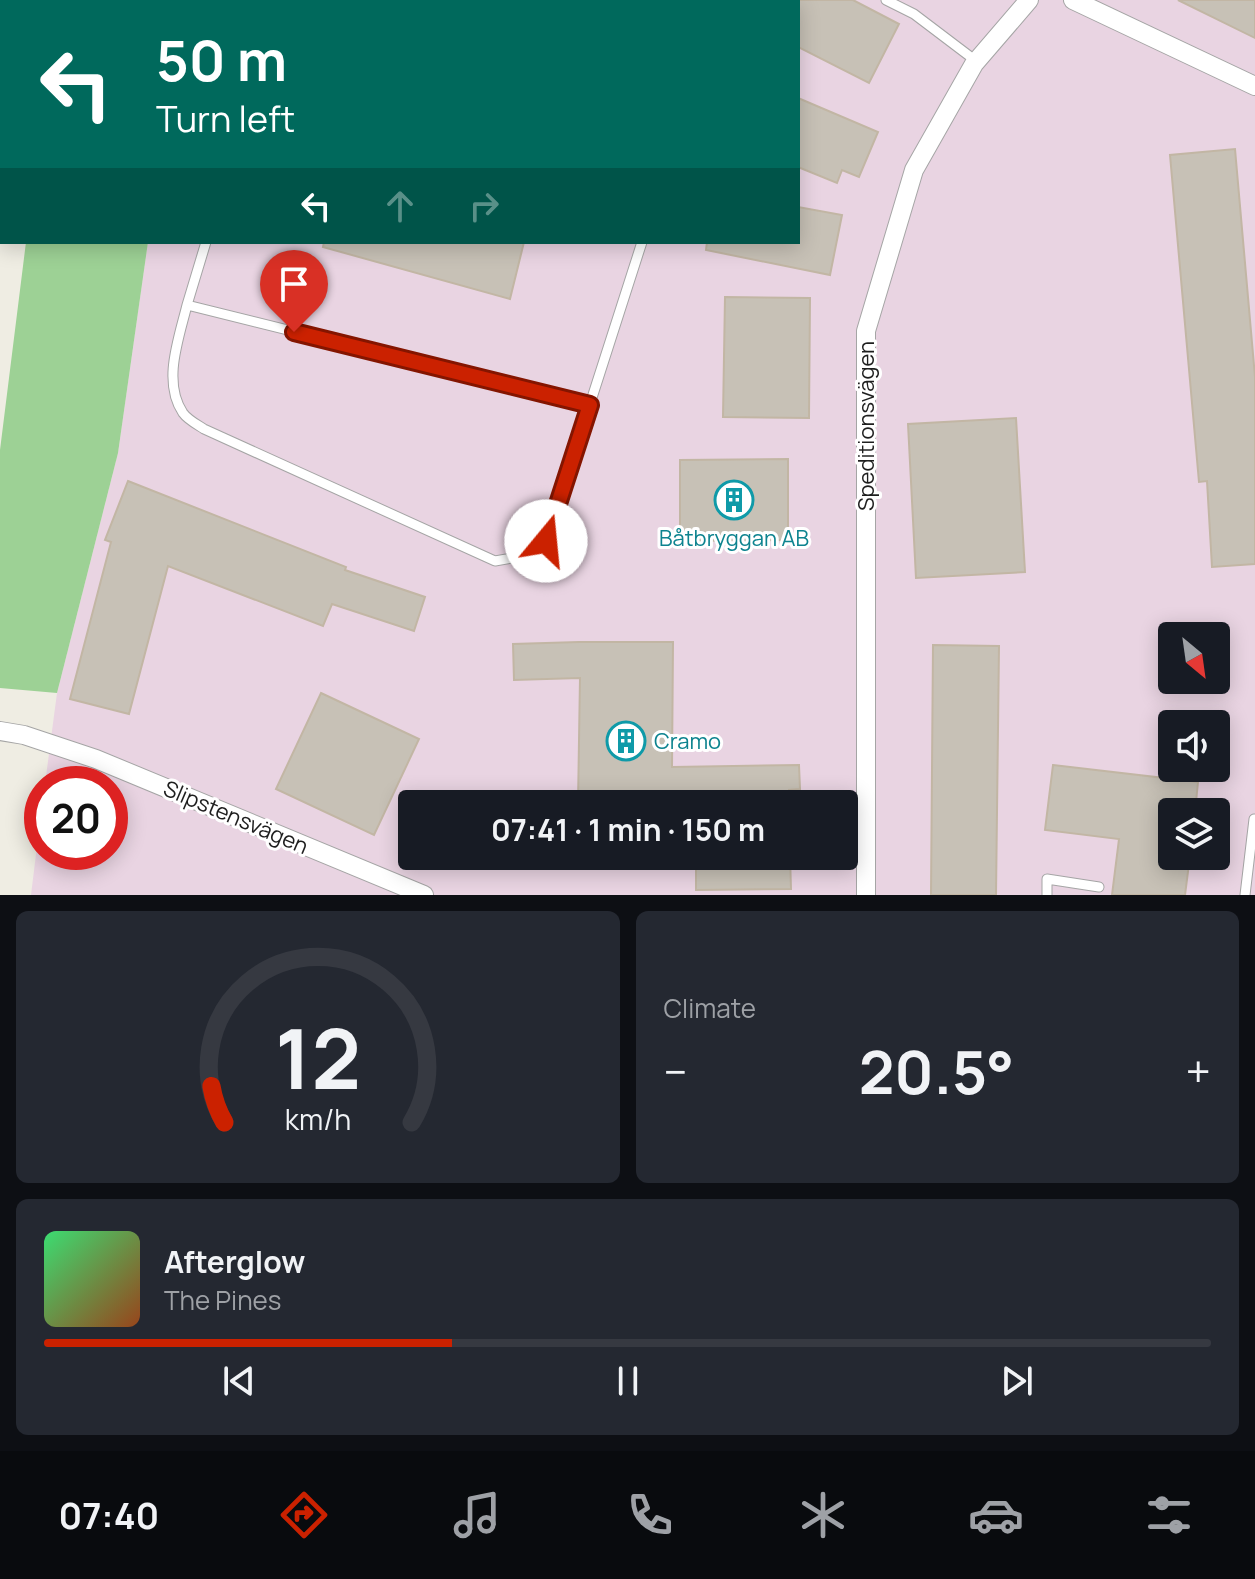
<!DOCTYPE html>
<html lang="en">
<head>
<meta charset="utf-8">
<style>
	:root { --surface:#171b24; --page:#242831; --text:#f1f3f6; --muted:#9ea1a6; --line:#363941; --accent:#cb2100 }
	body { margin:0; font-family:Manrope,sans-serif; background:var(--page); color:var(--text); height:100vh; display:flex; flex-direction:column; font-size:30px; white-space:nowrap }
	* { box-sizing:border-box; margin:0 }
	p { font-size:26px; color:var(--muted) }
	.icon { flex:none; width:44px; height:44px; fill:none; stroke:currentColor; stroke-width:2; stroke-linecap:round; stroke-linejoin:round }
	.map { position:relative; height:895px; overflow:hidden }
	.drawer { display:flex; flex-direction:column; gap:16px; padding:16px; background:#0d0f14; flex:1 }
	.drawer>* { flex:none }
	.hud { position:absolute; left:0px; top:0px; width:800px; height:244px; box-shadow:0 4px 20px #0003; background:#00695c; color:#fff; overflow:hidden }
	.needle { width:52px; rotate:151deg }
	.buttons { position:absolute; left:1158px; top:622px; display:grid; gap:16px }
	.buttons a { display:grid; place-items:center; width:72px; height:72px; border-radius:8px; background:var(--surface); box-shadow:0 4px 20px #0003; font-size:40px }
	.speed { position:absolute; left:24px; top:766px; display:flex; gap:16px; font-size:40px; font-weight:700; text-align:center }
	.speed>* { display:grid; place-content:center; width:104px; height:104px; border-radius:50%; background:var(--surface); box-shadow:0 4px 20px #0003; line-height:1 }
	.speed .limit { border:12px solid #d22; background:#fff; color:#111 }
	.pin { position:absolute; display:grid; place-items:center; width:68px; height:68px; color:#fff; margin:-82px -34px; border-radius:50% 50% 50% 0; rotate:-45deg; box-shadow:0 0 8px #0007 }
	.pin .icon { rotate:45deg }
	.me { position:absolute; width:88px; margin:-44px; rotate:17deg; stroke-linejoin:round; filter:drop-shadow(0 0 6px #0008) }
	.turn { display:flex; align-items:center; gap:28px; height:168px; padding:0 24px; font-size:36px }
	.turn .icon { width:104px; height:104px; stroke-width:2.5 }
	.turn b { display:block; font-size:56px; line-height:68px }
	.lanes { display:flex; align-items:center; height:76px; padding:0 24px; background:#0003; justify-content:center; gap:40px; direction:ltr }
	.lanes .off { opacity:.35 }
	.big { font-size:60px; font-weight:700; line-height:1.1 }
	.drawer .widget { flex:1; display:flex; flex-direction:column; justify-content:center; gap:12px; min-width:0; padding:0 28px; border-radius:12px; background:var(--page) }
	.drawer .dial { align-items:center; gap:0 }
	.dial svg { height:208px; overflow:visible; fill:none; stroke:var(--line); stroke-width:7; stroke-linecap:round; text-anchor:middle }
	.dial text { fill:var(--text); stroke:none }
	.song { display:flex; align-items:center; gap:24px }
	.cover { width:96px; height:96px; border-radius:12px; background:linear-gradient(135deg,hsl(140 70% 55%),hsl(20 70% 35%)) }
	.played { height:8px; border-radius:4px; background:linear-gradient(90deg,var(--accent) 35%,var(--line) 35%) }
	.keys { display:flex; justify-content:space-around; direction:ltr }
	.heat { display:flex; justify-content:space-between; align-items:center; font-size:44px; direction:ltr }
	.drawer .tiles { flex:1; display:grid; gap:16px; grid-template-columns:1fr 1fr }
	.widget:last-child { grid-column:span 2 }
	.trip { position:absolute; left:398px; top:790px; width:460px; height:80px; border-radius:8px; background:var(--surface); box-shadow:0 4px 20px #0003; font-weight:700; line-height:80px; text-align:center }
	.tabs { display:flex; height:128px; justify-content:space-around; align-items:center; background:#090b0e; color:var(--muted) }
	.tabs .icon { width:56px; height:56px }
	.tabs .selected { color:var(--accent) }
	.tabs b { font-size:36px; color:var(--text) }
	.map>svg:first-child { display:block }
</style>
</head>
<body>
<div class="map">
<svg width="1255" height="895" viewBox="0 0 1255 895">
	<rect width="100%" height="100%" fill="#efede3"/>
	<path fill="#e9d4e2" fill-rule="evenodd" d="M191,0H1255V895H31L42,805V852H110V784H45L57,693L118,453L148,242H798V2ZM1172,636H1216V680H1172ZM1172,724H1216V768H1172ZM412,804H844V856H412ZM1172,812H1216V856H1172Z"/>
	<path fill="#9dd195" d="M26,242H148L118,453L57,693L0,688V450Z"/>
	<path fill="#c7c1b6" stroke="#c2b6a4" stroke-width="2" d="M798,0H853L899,24L869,83L798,47Z
		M1178,0H1255V38Z
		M798,98L878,132L859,177L842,170L837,183L798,167Z
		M1235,149L1255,377V564L1212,567L1207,481L1199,482L1170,155Z
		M798,207L842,215L830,275L706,250L707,242H798Z
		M324,242H524L510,299L323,247Z
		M725,297L810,298L809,418L723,417Z
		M1016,418L1025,572L916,578L908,424Z
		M788,459V540L680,541V460Z
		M128,481L346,567L345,570L425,597L414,631L332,604L323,626L168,566L129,714L70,699L111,542L105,540Z
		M579,642H673L672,767L799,765L800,789L789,790V804H578L580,678L514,680L513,644Z
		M933,645L999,646L996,895H931Z
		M321,693L419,739L374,835L276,789Z
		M1053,765L1198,782L1195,812H1172V856H1190L1185,895H1112L1119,839L1045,830Z
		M696,856H790L791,889L696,890Z"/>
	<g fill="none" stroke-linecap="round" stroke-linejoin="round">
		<g stroke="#a5a5a5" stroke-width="11">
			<path id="lane" d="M886,0L914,14L976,61
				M276,2L277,0
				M719,2V0
				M206,242L187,305L590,405
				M187,305C179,338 162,382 183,413C188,420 198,425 204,429L495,561L523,556L546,541L642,242
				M1047,895V879L1099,887
				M1245,895L1254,819"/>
		</g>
		<g stroke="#a5a5a5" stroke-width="20">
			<path id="street" d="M1073,0L1255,86
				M0,731L24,735L96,759L424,895
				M866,895V331L914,170L974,64L1029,0"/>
		</g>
		<g stroke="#587900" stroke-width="26">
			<path id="secondary" d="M22,2L23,0
				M0,165L2,148"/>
		</g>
		<use href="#lane" stroke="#fff" stroke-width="9"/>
		<use href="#street" stroke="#fff" stroke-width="18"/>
		<use href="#secondary" stroke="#edfdb3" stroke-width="24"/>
	</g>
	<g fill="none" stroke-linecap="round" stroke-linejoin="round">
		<g stroke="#841500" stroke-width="20">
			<path id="route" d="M294,332L590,405L546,541"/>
		</g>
		<use href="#route" stroke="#cb2100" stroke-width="14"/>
	</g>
	<defs>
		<g id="building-ring" transform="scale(2)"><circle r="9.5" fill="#fff" stroke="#0f9aa8" stroke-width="1.5"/><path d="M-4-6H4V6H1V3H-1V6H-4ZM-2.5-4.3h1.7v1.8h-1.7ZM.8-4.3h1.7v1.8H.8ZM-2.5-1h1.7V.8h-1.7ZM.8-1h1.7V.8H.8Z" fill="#0f9aa8"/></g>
	</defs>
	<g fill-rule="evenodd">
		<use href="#building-ring" x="734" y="500"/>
		<use href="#building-ring" x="626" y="741"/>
	</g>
	<g text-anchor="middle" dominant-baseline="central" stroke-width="6" stroke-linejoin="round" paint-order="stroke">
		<g font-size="22" fill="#1e1e1e" stroke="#fff">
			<text transform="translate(866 426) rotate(-90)">Speditionsvägen</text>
			<text transform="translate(236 817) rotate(23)">Slipstensvägen</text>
		</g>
		<g font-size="22" fill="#0d838f" stroke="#fff">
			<text x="734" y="538">Båtbryggan AB</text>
			<text x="654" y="741" text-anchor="start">Cramo</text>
		</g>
	</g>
</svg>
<div class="buttons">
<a><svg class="needle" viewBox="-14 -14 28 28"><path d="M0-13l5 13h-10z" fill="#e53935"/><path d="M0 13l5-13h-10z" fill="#9ea1a6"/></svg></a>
<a><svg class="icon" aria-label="sound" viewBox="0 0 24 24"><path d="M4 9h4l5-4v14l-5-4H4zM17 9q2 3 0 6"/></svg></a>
<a><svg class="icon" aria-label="layers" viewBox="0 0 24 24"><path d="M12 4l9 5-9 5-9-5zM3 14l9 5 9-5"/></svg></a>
</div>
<div class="speed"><div class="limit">20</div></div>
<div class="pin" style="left:294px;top:332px;background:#d93025"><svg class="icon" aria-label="arrive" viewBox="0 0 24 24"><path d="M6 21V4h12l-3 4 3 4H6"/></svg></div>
<svg class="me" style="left:546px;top:541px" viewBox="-20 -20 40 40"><circle r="19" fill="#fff"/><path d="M0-13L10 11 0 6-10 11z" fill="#cb2100"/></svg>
<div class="trip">07:41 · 1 min · 150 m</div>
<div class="hud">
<div class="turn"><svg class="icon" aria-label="left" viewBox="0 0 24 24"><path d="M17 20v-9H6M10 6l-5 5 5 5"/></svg><div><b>50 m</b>Turn left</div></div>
<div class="lanes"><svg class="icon" aria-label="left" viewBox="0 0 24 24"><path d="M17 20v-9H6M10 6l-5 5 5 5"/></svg><svg class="icon off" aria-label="ahead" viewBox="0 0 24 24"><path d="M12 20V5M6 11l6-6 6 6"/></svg><svg class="icon off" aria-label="right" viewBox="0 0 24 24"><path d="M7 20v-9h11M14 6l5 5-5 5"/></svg></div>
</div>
</div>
<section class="drawer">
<div class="tiles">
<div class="widget dial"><svg viewBox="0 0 100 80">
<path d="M14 69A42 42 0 1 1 86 69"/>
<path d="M14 69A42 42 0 0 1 9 55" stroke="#cb2100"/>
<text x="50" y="56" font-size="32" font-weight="700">12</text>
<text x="50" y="72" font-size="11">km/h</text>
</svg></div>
<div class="widget"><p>Climate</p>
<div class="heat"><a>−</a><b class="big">20.5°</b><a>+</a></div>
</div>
<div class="widget">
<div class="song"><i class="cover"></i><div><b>Afterglow</b><p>The Pines</p></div></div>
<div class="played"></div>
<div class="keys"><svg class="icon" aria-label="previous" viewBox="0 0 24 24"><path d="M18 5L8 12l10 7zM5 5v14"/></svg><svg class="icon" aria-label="pause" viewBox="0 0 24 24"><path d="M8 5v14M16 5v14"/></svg><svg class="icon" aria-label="next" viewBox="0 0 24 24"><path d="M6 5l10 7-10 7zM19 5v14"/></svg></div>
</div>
</div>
</section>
<nav class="tabs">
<b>07:40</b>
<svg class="icon selected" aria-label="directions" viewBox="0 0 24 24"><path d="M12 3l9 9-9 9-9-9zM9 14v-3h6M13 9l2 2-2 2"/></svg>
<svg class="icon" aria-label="music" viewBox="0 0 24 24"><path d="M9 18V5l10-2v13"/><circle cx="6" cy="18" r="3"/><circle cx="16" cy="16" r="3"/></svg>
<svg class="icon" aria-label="phone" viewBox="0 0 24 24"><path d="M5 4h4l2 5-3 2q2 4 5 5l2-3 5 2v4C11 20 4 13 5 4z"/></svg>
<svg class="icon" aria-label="climate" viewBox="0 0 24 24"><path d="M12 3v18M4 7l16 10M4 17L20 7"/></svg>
<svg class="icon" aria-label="car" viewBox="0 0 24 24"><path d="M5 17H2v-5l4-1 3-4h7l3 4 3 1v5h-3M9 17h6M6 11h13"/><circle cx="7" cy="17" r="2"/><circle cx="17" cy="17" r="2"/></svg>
<svg class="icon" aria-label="filters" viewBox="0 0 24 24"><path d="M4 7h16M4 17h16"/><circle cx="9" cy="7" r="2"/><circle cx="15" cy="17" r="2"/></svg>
</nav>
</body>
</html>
